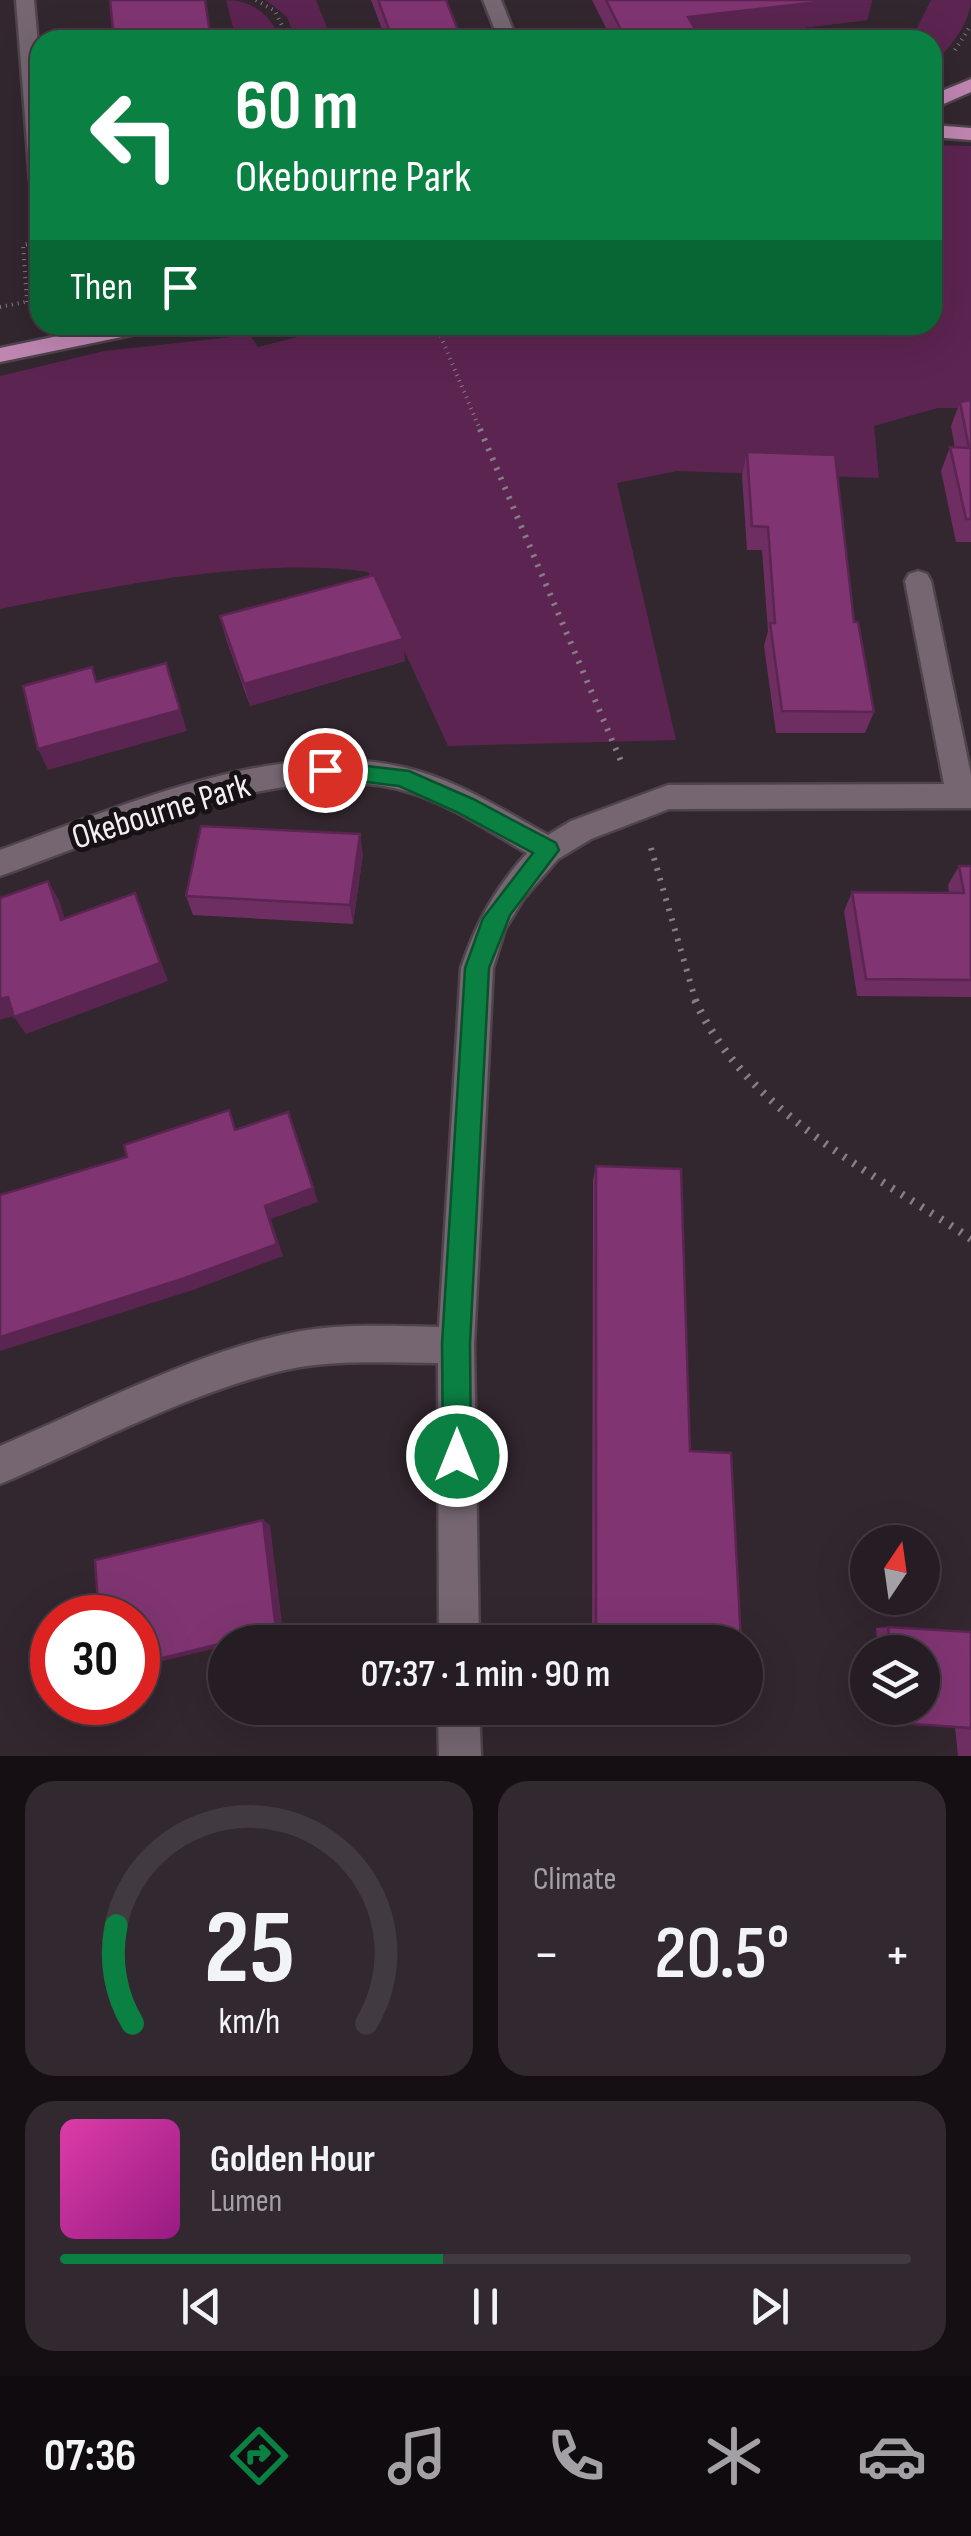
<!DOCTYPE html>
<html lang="en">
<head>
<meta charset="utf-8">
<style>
	:root { --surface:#261c23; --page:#322930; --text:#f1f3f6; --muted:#a4a1a6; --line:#423a41; --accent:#0b8043 }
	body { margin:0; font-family:"Sofia Sans Condensed",sans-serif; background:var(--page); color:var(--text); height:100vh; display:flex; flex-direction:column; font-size:38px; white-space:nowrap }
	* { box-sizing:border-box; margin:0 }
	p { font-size:32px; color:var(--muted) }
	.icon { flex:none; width:55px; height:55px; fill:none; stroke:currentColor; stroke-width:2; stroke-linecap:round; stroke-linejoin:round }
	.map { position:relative; height:1756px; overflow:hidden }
	.panel { display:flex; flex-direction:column; gap:25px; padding:25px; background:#150f13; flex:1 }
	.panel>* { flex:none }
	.guide { position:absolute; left:30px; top:30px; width:912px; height:305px; border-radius:30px; box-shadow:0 10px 40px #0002,0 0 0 2px var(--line); background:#0b8043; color:#fff; overflow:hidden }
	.needle { width:65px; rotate:13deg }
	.controls { position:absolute; left:850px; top:1525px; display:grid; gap:20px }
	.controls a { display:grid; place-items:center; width:90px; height:90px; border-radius:50%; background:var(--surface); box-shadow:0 10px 40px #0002,0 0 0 2px var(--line); font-size:50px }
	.speed { position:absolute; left:30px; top:1595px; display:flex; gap:20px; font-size:50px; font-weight:700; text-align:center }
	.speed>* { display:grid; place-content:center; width:130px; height:130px; border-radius:50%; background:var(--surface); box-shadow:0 10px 40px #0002,0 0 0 2px var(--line); line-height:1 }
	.speed .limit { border:15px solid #d22; background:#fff; color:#111 }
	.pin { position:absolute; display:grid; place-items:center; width:85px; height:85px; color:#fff; margin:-42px; border:5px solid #fff; border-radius:50%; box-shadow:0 2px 10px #0007 }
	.me { position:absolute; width:110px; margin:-55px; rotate:0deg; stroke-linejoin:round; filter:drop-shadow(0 0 8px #0008) }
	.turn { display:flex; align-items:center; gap:35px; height:210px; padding:0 40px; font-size:45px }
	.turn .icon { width:130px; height:130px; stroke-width:2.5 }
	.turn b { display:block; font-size:70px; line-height:85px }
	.then { display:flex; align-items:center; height:95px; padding:0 40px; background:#0003; gap:20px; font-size:38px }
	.big { font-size:75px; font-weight:600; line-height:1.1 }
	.panel .tile { flex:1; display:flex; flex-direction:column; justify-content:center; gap:15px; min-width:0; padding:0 35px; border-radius:30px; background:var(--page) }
	.panel .dial { align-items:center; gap:0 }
	.dial svg { height:260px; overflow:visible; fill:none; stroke:var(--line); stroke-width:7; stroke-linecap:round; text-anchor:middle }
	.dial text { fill:var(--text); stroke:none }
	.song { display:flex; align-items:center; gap:30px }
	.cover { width:120px; height:120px; border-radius:15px; background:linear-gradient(135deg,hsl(320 70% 55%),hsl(310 70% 35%)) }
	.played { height:10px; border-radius:5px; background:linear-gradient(90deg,var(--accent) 45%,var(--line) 45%) }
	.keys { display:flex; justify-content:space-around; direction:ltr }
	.heat { display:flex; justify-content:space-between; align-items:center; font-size:55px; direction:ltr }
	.panel .tiles { flex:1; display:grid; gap:25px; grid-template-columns:1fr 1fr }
	.tile:last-child { grid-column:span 2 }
	.trip { position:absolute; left:208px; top:1625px; width:555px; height:100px; border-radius:50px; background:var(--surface); box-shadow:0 10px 40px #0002,0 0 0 2px var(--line); font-weight:600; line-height:100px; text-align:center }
	.tabs { display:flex; height:160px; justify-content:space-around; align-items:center; background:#0f0b0e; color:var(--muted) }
	.tabs .icon { width:70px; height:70px }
	.tabs .active { color:var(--accent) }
	.tabs b { font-size:45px; color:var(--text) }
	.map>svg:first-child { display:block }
</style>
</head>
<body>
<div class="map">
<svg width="971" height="1756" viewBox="0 0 971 1756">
	<rect width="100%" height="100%" fill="#32262f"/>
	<path fill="#5c2451" d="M226,0C252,0 272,15 280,40H236Z
		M266,0H316L332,40H296L287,17Z
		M931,0H971C971,21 949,51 933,62L932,40H911Z
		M933,145L971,146V408H938L874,426L879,478L677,471L617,483L676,740L448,746L368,572C256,556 112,587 0,609V376L104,351L250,335L258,347L344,325H932Z"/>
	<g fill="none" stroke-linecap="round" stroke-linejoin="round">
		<g stroke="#4f444c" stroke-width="5">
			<path id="minor" d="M16,0H34L40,67V187L30,181Z
				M483,0H501L517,40H499Z
				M918,571L927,574L931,581L971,775V808L669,809L591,839L558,859L524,898L505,929L493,968L474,1345L479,1642H439L438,1363C387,1363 335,1359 285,1370C189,1392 91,1446 0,1484V1446C87,1409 195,1353 286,1334C336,1323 388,1326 439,1327L461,968C476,923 495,888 527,853C490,832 453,806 412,793C293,753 113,836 0,876V850C119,808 274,737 402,767C454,778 501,809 548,835L571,821L668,785L944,784L905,581L909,574Z
				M438,1708H479L481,1756H439Z"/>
		</g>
		<g stroke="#4f444c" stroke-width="5">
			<path id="major" d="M971,79V92L932,109V95Z
				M932,125L971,128V140L932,137Z
				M111,325H157L146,332L0,362V348Z"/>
		</g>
		<path stroke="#877c84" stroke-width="4" stroke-dasharray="1 5" stroke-linecap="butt" d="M256,0L275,11L289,40
			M955,50L971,25
			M27,302L23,245L40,242
			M0,307L40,299
			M436,325L481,432"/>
		<path stroke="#877c84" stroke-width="6" stroke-dasharray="2.5 8" stroke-linecap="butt" d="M480,429L623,766
			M651,848L696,1002"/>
		<path stroke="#877c84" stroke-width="8" stroke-dasharray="2.5 9" stroke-linecap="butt" d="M695,1000C745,1111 874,1173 971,1239"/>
		<use href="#minor" fill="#756671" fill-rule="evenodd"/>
		<use href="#major" fill="#bf86b2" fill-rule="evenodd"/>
	</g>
	<path fill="#6e2e62" d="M371,0H446L462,40H386Z
		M592,0H872L867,20L701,40H612Z
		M971,400V542H956L941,471L950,447L955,448L951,426L960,402Z
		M747,452L854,622L874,712L865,733H776L764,646L768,631L762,550H747L742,476Z
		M220,616L405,661L250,706L226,639Z
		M363,854L353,924L193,915L186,896Z
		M959,866H971V997L857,996L844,911L852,892L949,893L948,885Z
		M596,1166L690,1451L741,1642H592L593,1180Z
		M888,1627L971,1632V1756H958L955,1727L884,1721L883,1708H922V1652H878L876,1628Z"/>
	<path fill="#5a2550" d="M836,0H872L867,20L698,40L688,17Z
		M403,639L405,661L250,706L244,684Z
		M166,663L187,731L48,770L38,749Z
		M360,834L363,854L353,924L350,905Z
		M48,881L59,900L71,939L61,920Z
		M135,893L168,981L26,1034L14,1017Z
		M8,997L20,1014L0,1020V999Z
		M288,1112L318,1202L271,1219L283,1256L193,1290L0,1351V1337L265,1206Z
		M263,1520L270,1525L283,1631L237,1642H225V1646L138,1667V1664Z"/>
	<path fill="#803572" stroke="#5a2550" stroke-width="2.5" d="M110,0H205L211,40H114Z
		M378,0H446L462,40H393Z
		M606,0H836L688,17L702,40H626Z
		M971,400V519H966L950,447L969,448L960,402Z
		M747,452L835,455L854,622H858L874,712L782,711L770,623H775L768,527L752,526Z
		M374,575L403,639L244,684L220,616Z
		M166,663L180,710L38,749L23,686L92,667L96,682Z
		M201,826L360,834L350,905L186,896Z
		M959,866H971V980L866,979L852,892L964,893Z
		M48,881L61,920L135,893L160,963L14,1017L8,997L0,999V898Z
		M229,1110L235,1130L288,1112L313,1188L265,1206L277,1244L185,1278L0,1337V1195L127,1157L124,1145Z
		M596,1166L681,1169L690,1451L731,1453L741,1642H596Z
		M263,1520L276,1630L138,1664V1618H99L95,1560Z
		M888,1627L971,1632V1730V1728L898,1723L896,1708H922V1652H891Z"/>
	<path fill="#0b8043" stroke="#07532c" stroke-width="2.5" d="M325,761L409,771L473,799L556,843L559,850L510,915L489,968L470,1344L471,1456L467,1466L457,1471L447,1466L443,1456L442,1344L465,968L483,918L533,853L457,812L399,786L318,776L314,770L318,764Z"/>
	<g text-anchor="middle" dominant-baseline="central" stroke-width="10" stroke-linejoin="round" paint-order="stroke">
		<g font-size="35" fill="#f6edf3" stroke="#161115">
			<text transform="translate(161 812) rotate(-17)">Okebourne Park</text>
		</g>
	</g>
</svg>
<div class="controls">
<a><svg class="needle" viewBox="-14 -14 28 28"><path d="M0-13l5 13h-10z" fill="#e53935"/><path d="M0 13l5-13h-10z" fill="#a4a1a6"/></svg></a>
<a><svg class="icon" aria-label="layers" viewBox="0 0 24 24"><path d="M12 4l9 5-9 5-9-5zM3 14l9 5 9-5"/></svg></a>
</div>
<div class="speed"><div class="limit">30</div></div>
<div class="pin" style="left:325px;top:770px;background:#d93025"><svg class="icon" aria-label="arrive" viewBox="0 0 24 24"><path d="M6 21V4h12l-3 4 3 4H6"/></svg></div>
<svg class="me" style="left:457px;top:1456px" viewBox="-20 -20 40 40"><circle r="17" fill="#0b8043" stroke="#fff" stroke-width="3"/><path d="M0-11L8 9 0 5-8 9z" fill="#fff"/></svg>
<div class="trip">07:37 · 1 min · 90 m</div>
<div class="guide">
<div class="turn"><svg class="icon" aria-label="left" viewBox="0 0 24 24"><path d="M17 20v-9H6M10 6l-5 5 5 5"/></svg><div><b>60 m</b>Okebourne Park</div></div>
<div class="then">Then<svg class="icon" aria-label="arrive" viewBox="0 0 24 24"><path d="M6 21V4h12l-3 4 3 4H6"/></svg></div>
</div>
</div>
<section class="panel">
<div class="tiles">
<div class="tile dial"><svg viewBox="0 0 100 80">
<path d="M14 69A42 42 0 1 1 86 69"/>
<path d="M14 69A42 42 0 0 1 9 39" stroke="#0b8043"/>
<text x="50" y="56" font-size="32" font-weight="700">25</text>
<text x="50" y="72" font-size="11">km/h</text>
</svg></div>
<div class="tile"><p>Climate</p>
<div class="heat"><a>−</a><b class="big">20.5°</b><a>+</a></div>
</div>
<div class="tile">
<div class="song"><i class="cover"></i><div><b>Golden Hour</b><p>Lumen</p></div></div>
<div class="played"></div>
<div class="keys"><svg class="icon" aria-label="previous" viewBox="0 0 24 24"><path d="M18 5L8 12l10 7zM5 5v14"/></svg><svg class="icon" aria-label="pause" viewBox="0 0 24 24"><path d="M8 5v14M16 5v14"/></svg><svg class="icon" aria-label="next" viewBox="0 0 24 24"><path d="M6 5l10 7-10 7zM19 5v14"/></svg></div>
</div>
</div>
</section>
<nav class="tabs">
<b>07:36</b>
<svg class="icon active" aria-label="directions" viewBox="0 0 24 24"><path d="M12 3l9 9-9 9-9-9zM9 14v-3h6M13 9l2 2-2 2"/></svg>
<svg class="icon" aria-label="music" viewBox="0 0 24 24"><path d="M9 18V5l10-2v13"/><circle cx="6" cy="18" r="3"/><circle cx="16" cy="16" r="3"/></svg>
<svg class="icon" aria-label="phone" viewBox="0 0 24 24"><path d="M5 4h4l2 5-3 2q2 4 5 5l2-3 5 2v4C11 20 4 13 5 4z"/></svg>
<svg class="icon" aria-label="climate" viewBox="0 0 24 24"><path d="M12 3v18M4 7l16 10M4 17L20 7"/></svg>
<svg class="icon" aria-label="car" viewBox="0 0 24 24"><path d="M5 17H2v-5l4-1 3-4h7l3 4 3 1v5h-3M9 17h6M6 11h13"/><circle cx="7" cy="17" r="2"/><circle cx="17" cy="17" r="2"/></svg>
</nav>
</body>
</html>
